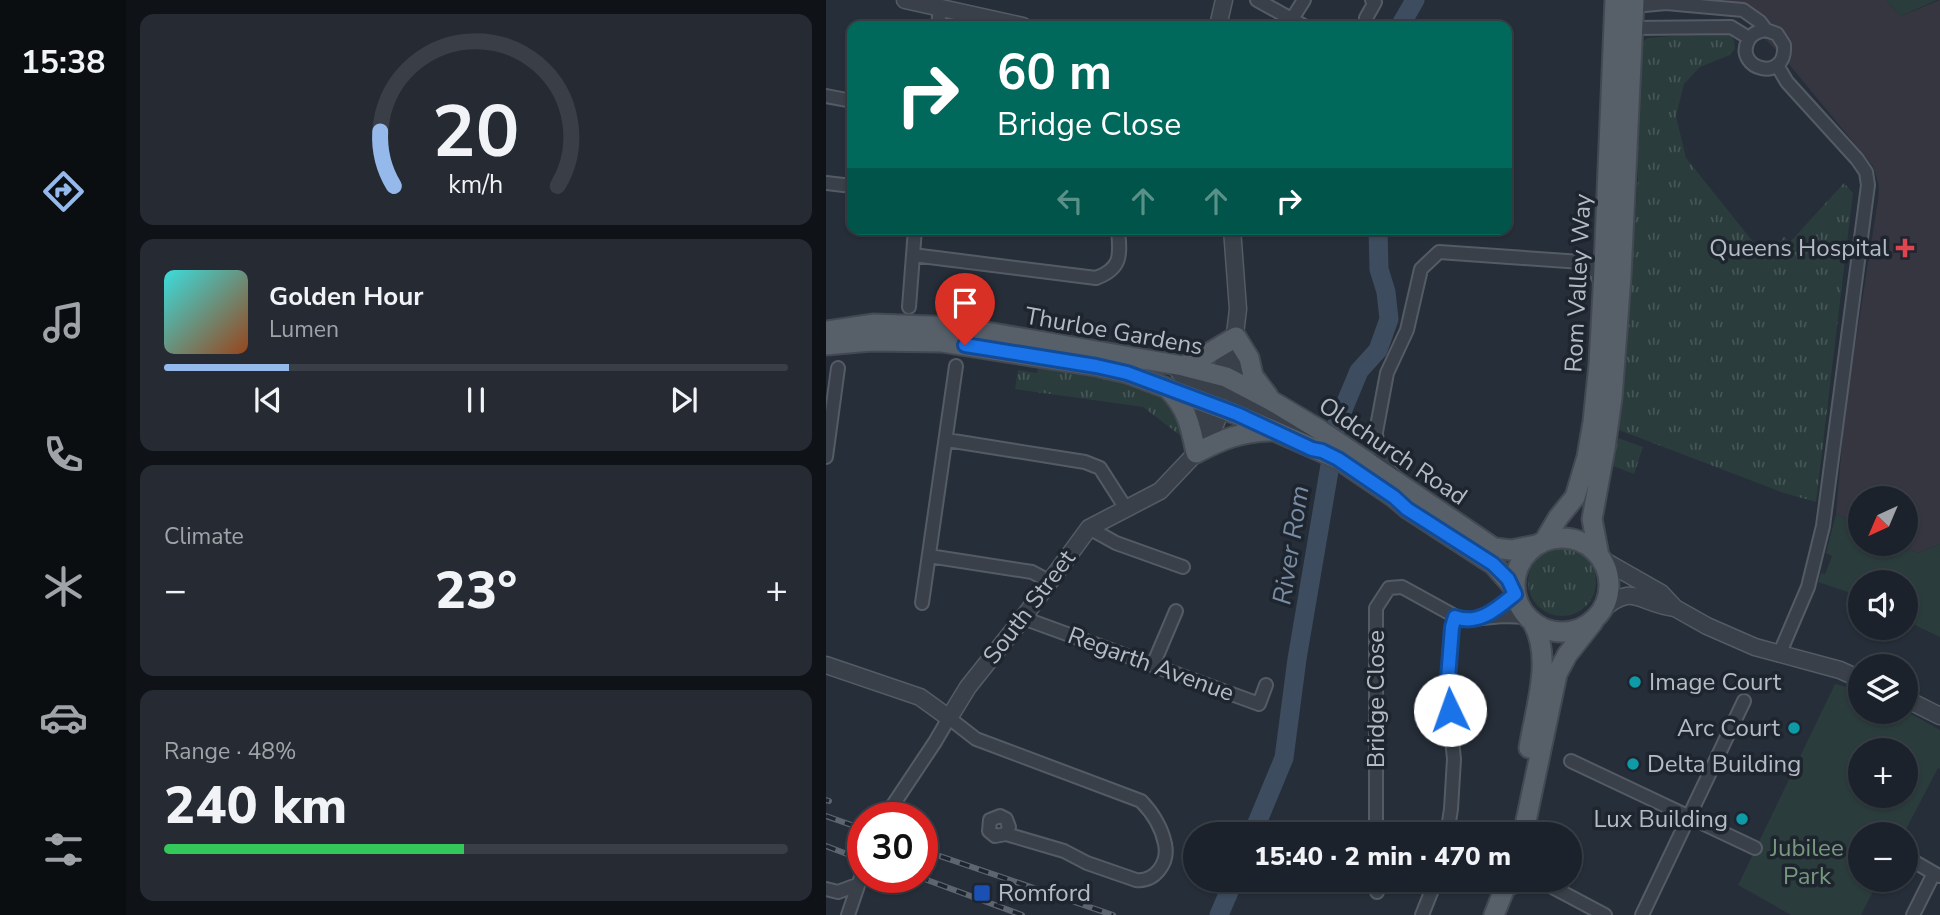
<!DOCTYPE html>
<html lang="en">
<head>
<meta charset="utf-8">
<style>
	:root { --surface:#1c222b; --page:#252a33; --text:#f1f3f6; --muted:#a0a4a9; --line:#3a3f47; --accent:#95b9ea }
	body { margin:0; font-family:"Nunito Sans",sans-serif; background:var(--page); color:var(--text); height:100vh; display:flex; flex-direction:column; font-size:26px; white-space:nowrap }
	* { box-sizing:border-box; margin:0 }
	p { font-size:23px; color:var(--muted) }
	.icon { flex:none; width:38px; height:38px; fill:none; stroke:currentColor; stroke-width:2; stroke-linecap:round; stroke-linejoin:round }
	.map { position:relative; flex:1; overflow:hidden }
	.panel { display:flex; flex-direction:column; gap:14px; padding:14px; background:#0f1318; width:700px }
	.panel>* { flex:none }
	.hud { position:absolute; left:21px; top:21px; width:665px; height:214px; border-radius:14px; box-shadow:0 2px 5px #0004,0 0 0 2px var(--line); background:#00695c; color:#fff; overflow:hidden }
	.needle { width:46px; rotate:224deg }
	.buttons { position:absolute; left:1022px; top:486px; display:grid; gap:14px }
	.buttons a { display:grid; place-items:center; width:70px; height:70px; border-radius:50%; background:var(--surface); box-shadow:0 2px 5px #0004,0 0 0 2px var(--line); font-size:35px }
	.speed { position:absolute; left:21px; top:802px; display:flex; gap:14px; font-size:35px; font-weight:700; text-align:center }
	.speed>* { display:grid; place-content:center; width:91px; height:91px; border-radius:50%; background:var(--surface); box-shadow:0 2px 5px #0004,0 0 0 2px var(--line); line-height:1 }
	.speed .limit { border:10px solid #d22; background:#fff; color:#111 }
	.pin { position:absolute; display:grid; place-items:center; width:60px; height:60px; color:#fff; margin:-72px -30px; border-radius:50% 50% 50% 0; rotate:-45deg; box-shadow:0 0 7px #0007 }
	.pin .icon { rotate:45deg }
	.me { position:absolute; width:77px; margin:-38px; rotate:357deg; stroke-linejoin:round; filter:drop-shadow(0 0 5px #0008) }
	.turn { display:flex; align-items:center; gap:24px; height:147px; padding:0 35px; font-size:32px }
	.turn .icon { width:91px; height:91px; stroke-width:2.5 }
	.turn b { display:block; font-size:49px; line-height:60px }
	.lanes { display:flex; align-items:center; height:66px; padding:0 35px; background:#0003; justify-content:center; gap:35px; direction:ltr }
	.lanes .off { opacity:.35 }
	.big { font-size:52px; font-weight:800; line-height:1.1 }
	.panel .tile { flex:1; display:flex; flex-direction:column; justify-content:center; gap:10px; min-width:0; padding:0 24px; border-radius:14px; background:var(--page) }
	.panel .dial { align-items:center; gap:0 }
	.dial svg { height:182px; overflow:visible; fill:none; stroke:var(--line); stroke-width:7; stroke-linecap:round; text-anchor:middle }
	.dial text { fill:var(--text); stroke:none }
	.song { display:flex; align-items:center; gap:21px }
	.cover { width:84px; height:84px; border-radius:10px; background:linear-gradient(135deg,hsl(180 70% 55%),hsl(20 70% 35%)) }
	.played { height:7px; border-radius:4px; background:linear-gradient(90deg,var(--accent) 20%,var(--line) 20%) }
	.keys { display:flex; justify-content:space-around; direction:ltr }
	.heat { display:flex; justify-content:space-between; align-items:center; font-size:38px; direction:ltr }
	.charge { height:10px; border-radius:5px; background:linear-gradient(90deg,#34c759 48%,var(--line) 0) }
	.trip { position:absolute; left:357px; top:822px; width:399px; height:70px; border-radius:35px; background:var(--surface); box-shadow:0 2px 5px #0004,0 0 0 2px var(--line); font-weight:800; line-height:70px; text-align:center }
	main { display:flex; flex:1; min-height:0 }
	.dock { display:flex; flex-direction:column; width:126px; justify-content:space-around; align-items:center; background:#0b0e11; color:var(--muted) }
	.dock .icon { width:49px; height:49px }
	.dock .selected { color:var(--accent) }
	.dock b { font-size:32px; color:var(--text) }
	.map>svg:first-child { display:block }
</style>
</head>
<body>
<main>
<nav class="dock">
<b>15:38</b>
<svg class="icon selected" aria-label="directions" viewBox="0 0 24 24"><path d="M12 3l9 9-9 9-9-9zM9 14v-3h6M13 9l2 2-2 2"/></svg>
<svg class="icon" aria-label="music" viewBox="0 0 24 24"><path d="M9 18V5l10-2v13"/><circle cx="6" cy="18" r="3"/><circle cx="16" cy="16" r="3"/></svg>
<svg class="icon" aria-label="phone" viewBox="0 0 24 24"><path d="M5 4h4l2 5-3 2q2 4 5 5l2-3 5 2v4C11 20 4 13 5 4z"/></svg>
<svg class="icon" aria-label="climate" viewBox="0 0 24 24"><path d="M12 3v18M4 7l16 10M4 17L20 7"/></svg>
<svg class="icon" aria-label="car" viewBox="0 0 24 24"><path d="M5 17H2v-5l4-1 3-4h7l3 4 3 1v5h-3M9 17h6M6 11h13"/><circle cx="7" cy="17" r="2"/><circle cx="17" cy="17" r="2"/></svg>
<svg class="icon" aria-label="filters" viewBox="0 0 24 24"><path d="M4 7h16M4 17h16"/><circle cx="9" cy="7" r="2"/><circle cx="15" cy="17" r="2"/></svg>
</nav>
<section class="panel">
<div class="tile dial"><svg viewBox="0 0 100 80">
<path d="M14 69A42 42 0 1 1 86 69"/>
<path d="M14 69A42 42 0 0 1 8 45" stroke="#95b9ea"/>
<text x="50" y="56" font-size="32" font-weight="700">20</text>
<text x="50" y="72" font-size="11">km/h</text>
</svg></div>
<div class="tile">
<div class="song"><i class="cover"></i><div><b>Golden Hour</b><p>Lumen</p></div></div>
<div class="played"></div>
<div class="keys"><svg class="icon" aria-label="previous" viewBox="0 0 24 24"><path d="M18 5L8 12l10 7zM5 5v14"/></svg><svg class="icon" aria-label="pause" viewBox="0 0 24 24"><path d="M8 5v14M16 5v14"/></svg><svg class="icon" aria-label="next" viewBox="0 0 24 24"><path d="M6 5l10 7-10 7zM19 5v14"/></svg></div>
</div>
<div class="tile"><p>Climate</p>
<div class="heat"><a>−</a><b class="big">23°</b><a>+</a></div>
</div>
<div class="tile"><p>Range · 48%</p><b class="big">240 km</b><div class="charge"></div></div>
</section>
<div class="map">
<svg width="1114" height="915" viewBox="0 0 1114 915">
	<defs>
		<pattern id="grass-tufts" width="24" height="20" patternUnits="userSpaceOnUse" patternTransform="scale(1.75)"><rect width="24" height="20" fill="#2b3c3c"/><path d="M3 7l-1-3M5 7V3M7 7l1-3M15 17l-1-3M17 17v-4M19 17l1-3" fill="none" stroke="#475657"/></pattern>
	</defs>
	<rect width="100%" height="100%" fill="#262e39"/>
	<path fill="#363641" d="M902,0H1060L1075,16L1114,0V544L1092,553L1073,544H1080V499H1034V526L1010,514L1019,409L1052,200L1053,186L1047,166L962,63Z"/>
	<path fill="url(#grass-tufts)" d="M885,33L905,35L908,41L909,49L904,55L874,67L858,84L850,116L860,158L940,258L958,237L964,242L1018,183L1027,193L990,502L958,493L793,430L812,180L810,121L816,42L822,38Z
		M213,364C246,369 320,376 343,400C349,406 353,417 357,424L355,436L317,407L189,389L192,370L211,373Z
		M792,438L817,447L808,474L787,466Z
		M702 582a34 34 0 1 1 68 0a34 34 0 1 1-68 0Z"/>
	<path fill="#2b3c3c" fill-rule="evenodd" d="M1060,0H1111L1075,16Z
		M1010,514L1034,526V544H1073L1092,553L1114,544V637L1080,621V583H1034V596L992,582L995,573L999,574L1006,556L1000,553Z
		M1009,684L1034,690V712L1080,711L1114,730V769L1112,768L1077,835H1034V880H1053L1035,915H965L912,885ZM1034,751H1080V796H1034Z"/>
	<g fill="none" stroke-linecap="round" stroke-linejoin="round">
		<path stroke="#3d4d5f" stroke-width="19" d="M574,26L589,0
			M426,835L458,758L471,659L511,424L533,371L552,350L563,319L560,292L553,269L552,229
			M393,915L408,880"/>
		<g stroke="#545b64" stroke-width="16">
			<path id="minor" d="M431,0L478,26
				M803,9L808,6L840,3L917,10L934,22L940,30L951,34L958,45C961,84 908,69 922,41C925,34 932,31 940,30
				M540,18L549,2L546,0
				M466,19L478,0
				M802,25L807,28L905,27L923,38
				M112,26L114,8
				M951,65L961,82L1031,159L1040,172L1042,185L997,526L982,587L953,655
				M0,96L26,101
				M0,183L26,186
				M87,255L270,278C297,268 294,254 292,229
				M83,307L89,229
				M121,440L259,462L274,468L299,507
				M0,457L12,368
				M568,476C559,463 550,448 550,432L561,373L581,330L595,269L613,252L755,262L770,272L775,284
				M263,528L290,543L357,567
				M103,556L206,572L223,581
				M96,603L130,366
				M659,617L689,594
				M197,618L433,704L440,685
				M327,665L350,611
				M745,761L929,848
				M59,817L109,742L123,718L150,739L315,801C326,812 336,828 339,844C343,863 329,882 310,880L261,863L238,851L180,834L169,836L163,831L164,820L174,816L180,819L183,827L180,834
				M550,835V608L563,588L576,587L636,620L677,616L702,617
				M621,835L625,809L628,759L621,691L626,627L629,617
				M1080,857L1113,876
				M551,880V892
				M713,880L779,915
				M0,889L12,892L31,885
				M679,889L713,880
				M22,915L37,871
				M596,915L610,880
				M816,915L918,701
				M1087,915L1108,873"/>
		</g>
		<g stroke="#545b64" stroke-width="19">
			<path id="tertiary" d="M79,0L197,26
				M392,26L398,0
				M407,351C387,368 400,377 409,399L460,422L486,443
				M349,366L357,377L381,386L391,420L388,427L378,431
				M777,560L835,593L849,608L881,626L929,647L1014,670L1034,679
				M775,611C807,581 813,604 849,608
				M0,665L94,697L123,718L142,687L197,618L263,528L334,491L370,453L378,431L375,420L377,414L388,405L400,377L409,372L411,366L407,351L412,309L406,229
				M1080,699L1114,716"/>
		</g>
		<g stroke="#424952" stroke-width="23">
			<path id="primary" d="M0,331L48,324L131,327L357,366L400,377L444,400L494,430L668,548L685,550L710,545
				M0,345L45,341L116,342L270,366L301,373L410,414L512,459L568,497L581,508L667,564L689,589
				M357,366L368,362L410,337L423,358L427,376L442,396
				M341,388C361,407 365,427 370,453C397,439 414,432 444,431
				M689 585a47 47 0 1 1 94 0a47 47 0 1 1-94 0Z
				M719,540L732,518L749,497L761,457L767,422L773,364L777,291L789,0
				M773,556L766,519L779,448L786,398L795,276L808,0
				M703,748C709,710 727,658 707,623
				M697,835L731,674L741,655L767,622
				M668,915L682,880"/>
		</g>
		<use href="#minor" stroke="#394049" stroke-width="12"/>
		<use href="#tertiary" stroke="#394049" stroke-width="16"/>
		<use href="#primary" stroke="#575f69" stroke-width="19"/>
		<g stroke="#5c6570" stroke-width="6">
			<path id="rail" d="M0,800L3,801
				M0,816L37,829
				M0,846L37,860
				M96,850L287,915
				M93,877L196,915"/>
		</g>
		<use href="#rail" stroke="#1e252e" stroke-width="3.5" stroke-dasharray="10" stroke-linecap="butt"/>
	</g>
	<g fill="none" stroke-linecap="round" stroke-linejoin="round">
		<g stroke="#114b97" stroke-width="18">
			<path id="route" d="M139,345L270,366L301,373L411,414L486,449L496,451L512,459L568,497L581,509L667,564L682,579L689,594C672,608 653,626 629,617L626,627L621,691L624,710"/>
		</g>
		<use href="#route" stroke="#1a73e8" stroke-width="12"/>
	</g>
	<path fill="#e0444e" stroke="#1e252e" stroke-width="2.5" d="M1075.5 237.5h7v7h7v7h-7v7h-7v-7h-7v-7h7z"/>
	<g fill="#0f9aa8" stroke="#1e252e" stroke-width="2.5">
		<circle cx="809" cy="682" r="7"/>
		<circle cx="968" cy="728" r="7"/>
		<circle cx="807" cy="764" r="7"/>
		<circle cx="916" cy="819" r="7"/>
	</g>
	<rect fill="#1a4fb4" stroke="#1e252e" stroke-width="2.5" x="147" y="884" width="18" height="18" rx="3.5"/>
	<g text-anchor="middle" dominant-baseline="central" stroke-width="7" stroke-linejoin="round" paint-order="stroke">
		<g font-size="24" fill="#b4bbc5" stroke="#1e252e" text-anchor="end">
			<text x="1063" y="248">Queens Hospital</text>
			<text x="823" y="682" text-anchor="start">Image Court</text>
			<text x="954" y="728">Arc Court</text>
			<text x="821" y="764" text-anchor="start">Delta Building</text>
			<text x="902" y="819">Lux Building</text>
			<text x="172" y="893" text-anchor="start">Romford</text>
		</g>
		<g font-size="24" fill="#b4bbc5" stroke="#1e252e">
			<text transform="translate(752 283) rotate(-87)">Rom Valley Way</text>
			<text transform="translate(288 331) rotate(10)">Thurloe Gardens</text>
			<text transform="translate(567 451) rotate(34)">Oldchurch Road</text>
			<text transform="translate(203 607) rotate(-53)">South Street</text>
			<text transform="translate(325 664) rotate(20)">Regarth Avenue</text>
			<text transform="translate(550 699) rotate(-90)">Bridge Close</text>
		</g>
		<g font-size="24" fill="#76987d" stroke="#1e252e">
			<text x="981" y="848">Jubilee<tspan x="981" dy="28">Park</tspan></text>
		</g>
		<g font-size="26" font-style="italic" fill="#798da4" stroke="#1e252e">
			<text transform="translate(465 545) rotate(-81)">River Rom</text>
		</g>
	</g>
</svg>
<div class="buttons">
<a><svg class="needle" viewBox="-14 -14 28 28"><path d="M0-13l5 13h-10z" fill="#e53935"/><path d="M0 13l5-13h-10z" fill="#a0a4a9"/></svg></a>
<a><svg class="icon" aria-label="sound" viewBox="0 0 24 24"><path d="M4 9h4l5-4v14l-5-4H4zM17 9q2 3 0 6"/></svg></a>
<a><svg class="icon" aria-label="layers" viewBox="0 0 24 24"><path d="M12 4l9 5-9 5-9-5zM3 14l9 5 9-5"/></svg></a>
<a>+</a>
<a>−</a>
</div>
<div class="speed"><div class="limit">30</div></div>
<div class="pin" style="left:139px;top:345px;background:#d93025"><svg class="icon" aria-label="arrive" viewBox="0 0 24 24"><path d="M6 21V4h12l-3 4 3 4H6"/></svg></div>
<svg class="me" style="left:624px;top:710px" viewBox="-20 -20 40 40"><circle r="19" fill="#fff"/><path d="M0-13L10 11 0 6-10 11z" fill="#1a73e8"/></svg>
<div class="trip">15:40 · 2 min · 470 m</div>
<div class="hud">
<div class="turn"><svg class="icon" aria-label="right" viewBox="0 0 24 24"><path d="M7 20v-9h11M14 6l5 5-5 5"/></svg><div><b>60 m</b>Bridge Close</div></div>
<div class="lanes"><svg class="icon off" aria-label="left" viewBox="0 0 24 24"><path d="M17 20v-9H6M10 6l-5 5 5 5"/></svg><svg class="icon off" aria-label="ahead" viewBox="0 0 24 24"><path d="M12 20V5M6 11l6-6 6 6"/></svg><svg class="icon off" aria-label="ahead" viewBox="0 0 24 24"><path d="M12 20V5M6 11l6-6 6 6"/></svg><svg class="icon" aria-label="right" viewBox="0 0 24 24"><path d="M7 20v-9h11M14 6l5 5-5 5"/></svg></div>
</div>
</div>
</main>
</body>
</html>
